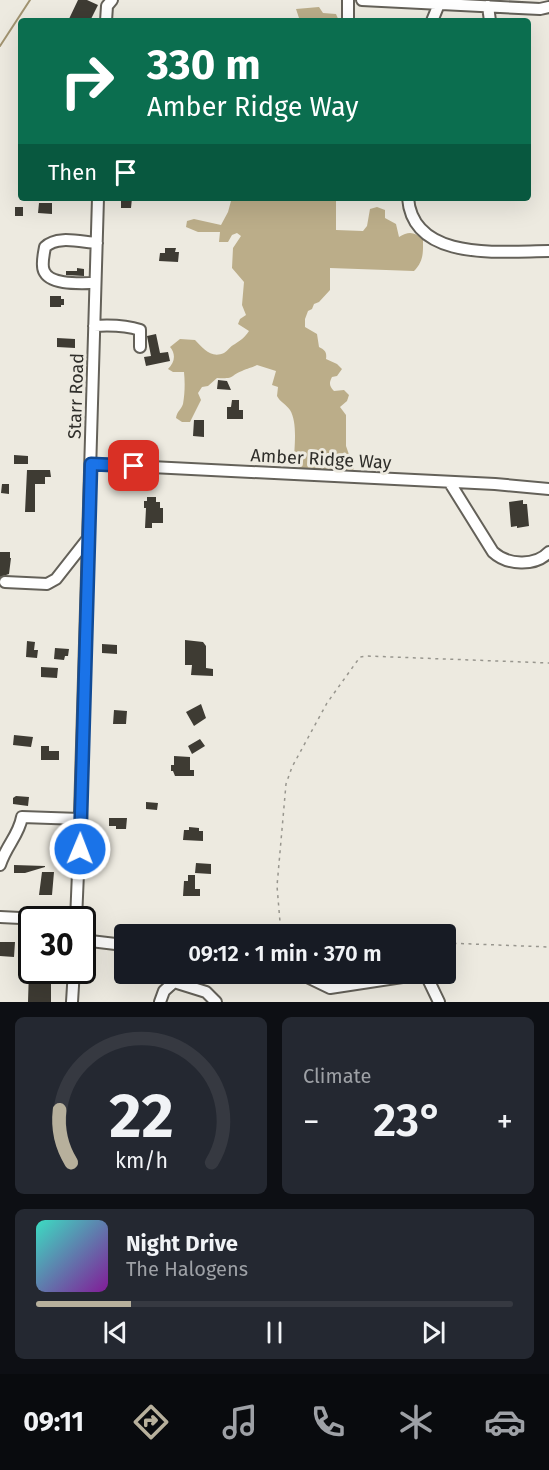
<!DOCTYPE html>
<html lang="en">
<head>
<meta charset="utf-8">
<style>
	:root { --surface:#171b24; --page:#242831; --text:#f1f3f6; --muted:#9ea1a6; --line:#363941; --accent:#b7b09c }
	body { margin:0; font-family:"Fira Sans",sans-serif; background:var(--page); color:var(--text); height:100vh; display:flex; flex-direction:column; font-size:22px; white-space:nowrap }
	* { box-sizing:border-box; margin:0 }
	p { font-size:20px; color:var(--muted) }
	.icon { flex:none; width:33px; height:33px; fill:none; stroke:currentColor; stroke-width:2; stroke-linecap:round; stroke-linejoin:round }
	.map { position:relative; height:1002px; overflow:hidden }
	.panel { display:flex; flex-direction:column; gap:15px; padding:15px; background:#0d0f14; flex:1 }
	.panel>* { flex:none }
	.hud { position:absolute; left:18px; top:18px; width:513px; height:183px; border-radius:6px; box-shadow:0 6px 24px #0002; background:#0b6e4f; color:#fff; overflow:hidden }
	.speed { position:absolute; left:18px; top:906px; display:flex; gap:12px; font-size:30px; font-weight:700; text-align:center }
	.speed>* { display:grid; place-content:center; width:78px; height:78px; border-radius:50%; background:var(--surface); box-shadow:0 6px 24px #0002; line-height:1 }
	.speed .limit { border:3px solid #111; border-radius:9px; background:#fff; color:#111 }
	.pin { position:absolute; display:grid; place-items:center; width:51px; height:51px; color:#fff; margin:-26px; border-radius:12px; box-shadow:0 3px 9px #0006 }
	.me { position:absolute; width:66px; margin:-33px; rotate:1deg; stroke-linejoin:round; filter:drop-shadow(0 0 4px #0008) }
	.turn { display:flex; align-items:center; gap:21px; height:126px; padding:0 30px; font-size:27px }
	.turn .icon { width:78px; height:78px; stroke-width:2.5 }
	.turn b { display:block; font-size:42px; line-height:51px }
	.then { display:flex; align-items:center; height:57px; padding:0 30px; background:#0003; gap:12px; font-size:22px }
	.big { font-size:45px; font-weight:600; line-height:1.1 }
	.panel .widget { flex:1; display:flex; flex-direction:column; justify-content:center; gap:9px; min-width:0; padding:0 21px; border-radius:9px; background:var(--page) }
	.panel .dial { align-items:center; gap:0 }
	.dial svg { height:156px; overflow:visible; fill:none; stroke:var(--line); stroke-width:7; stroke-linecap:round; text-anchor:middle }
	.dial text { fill:var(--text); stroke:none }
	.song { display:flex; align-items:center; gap:18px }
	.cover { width:72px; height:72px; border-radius:9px; background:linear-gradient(135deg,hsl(170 70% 55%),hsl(290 70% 35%)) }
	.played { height:6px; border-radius:3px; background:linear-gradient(90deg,var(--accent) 20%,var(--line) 20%) }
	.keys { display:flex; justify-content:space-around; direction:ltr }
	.heat { display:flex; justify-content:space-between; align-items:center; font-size:33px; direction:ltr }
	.panel .tiles { flex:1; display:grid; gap:15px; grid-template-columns:1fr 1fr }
	.widget:last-child { grid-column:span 2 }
	.trip { position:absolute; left:114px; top:924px; width:342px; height:60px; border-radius:6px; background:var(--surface); box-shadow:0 6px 24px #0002; font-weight:600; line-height:60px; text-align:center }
	.tabs { display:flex; height:96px; justify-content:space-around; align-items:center; background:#090b0e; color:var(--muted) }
	.tabs .icon { width:42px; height:42px }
	.tabs .on { color:var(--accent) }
	.tabs b { font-size:27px; color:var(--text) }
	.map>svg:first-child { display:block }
</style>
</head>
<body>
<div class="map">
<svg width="549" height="1002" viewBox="0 0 549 1002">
	<rect width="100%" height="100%" fill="#edeae0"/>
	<path fill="#bbad89" d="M319,7L323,13L336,14L339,21H300L296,9Z
		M230,198H336V230L363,231L367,226L370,209L377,207L385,210V218L396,224L399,237C409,231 414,232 423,239C423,252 424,261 414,271L330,268V290L319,302L314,304L312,309L308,311L305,319V327L317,334L319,347C325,350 327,352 326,359L337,364L342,369L337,376L332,377C329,383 329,386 334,391L344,390L349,395L347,401L340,407L346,415V446L354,469L345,474L304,472L294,462C294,448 298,423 290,410C286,404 280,402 277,396L278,387L272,385L276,371L257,365C252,368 248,368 242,371C229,376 236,379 217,378L208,386L202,387L198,393L201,400L190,422H182L176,418C177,411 181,410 183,404C185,393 185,382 184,372H173L168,369C175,362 176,354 170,347L180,339L195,340C203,348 211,359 224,353C228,351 230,346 235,344C241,340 244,338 249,331L238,324L240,319L246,315L242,305L244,282L232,268L233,248L241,236L237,233L232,235L228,242H219L220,232H198L186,227L187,221L194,219L221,225L228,212L231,201Z"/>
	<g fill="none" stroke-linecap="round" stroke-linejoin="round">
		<path stroke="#a19370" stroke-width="2" d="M0,46L30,0"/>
	</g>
	<path fill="#3e3b33" d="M78,0H87L98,5L90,21H68Z
		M121,198H132L131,208H121Z
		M39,203H52V214L38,213Z
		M15,207H23V216H15Z
		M165,248H176L175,252H179L178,262L159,261L160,253H165Z
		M77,268L84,269V276L66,275V271H77Z
		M50,296H61V299H64V305H61V307H50Z
		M156,334L160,353L168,352L170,361L146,366L144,357L151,356L147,336Z
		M57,338L75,339V348L57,347Z
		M218,380L227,381L231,390L217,389Z
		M232,400H239V410H243V419H227V407H231Z
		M194,420H204V437L193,436Z
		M14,455L28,456V464H14Z
		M27,470H50L51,477H45V484H35V512H25Z
		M2,484H9V494L1,493Z
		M147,497H156V502H160V508H163V523H152V528H145L146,508H144V501H147Z
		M523,500V504H527L529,526L517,528V526L511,527L509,502Z
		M0,552H10V558H11L9,574L0,577Z
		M185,640L203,642L206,646V668L213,669V676L191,675L192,665H185Z
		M27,641L35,642L34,650H38L37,658L26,657Z
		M102,644L117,645V654L102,653Z
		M55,648L69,649L68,656H65L64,660L54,659Z
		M41,667L58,668L57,678L41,677Z
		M201,704L206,718L194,726L186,712Z
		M114,710L127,711L126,724H113Z
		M14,735L33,737L31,747L13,745Z
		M200,739L205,746L192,754L188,746Z
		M41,746H49V751H59V760H41Z
		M174,756L190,757V770H194V776H175L173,771H171V765H174Z
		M16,796L29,797L28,806L13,804V798Z
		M146,802L158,803L157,810L146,809Z
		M109,818H127L126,829H116V826H109Z
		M189,827L199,828V831H203V841L183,840L184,830H189Z
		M196,863L211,864V874L195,873Z
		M14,865L45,866V867L25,873H14Z
		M42,872H54L52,895H39Z
		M188,875H195V889H200V896H183L184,881H188Z
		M0,942H15L14,957L0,956Z
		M29,970H48V984H51V1002H28Z"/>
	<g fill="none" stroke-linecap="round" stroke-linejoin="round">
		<g stroke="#646159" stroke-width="14">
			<path id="minor" d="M362,0L540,9L549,7
				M488,6L490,21
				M106,21L107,6L112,0
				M348,21V0
				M432,21L439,4
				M408,198C413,263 504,251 549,251
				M95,283C83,283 50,286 44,271C41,265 44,253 45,247C57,235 81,242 97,243
				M94,326C110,325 125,325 140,330V347
				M91,464L495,484L549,489
				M450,483L493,552C507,565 535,567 549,552
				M5,582L47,584L56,579L89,537
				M0,865C6,846 19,835 22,817L80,819
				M0,917L61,920
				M76,920L79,849L98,198
				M82,940L124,945
				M301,974L330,988L422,974L427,977L439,1002
				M72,1002L74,970
				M160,1002L164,991L174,982L206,992L216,1002"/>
		</g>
		<path stroke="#98968e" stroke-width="1.5" stroke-dasharray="3 4.5" stroke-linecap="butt" d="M407,934C398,930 390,927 380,926C369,926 362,931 352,933C340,935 302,935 290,931C285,930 282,927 280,922L277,886L286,784L292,767L327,703L360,657L367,656L549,663
			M446,943L549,947"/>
		<use href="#minor" stroke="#fff" stroke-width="10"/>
	</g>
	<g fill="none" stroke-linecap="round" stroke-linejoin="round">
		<g stroke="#114b97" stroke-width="15">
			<path id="route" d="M80,849L91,464L134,466"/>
		</g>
		<use href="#route" stroke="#1a73e8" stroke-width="10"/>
	</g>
	<g text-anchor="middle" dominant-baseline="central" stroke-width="6" stroke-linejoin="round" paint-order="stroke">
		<g font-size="18" fill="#2f2e2a" stroke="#edeae0">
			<text transform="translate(76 396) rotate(-88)">Starr Road</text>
			<text transform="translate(321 459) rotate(3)">Amber Ridge Way</text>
		</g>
	</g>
</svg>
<div class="speed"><div class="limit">30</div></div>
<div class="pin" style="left:134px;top:466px;background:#d93025"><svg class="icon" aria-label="arrive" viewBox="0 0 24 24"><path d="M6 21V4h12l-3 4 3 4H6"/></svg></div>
<svg class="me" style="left:80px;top:849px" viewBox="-20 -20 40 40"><circle r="17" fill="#1a73e8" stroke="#fff" stroke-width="3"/><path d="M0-11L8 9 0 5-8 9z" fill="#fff"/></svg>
<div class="trip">09:12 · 1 min · 370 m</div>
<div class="hud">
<div class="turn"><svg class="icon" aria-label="right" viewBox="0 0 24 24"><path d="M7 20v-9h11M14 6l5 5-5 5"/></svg><div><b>330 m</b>Amber Ridge Way</div></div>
<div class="then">Then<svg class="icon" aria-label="arrive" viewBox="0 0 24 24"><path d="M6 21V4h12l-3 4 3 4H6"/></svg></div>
</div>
</div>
<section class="panel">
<div class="tiles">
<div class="widget dial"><svg viewBox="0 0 100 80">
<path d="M14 69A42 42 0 1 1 86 69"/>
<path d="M14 69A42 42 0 0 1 8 42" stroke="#b7b09c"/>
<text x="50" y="56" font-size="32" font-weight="700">22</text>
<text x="50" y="72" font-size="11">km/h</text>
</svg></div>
<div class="widget"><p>Climate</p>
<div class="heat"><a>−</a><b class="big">23°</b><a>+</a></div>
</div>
<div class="widget">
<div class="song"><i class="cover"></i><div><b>Night Drive</b><p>The Halogens</p></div></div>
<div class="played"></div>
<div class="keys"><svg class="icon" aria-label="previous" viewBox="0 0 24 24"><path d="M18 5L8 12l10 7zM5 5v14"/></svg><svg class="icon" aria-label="pause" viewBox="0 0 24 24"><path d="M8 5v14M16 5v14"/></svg><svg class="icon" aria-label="next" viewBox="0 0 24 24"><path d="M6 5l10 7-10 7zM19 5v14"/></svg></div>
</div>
</div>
</section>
<nav class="tabs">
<b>09:11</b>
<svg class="icon on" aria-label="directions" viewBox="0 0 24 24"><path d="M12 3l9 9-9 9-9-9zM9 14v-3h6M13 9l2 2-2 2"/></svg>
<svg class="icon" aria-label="music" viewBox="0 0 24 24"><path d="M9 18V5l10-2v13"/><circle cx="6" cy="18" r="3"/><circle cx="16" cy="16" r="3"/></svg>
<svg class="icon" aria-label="phone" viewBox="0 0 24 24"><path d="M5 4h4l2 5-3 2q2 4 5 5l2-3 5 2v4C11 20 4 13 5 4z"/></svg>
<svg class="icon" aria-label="climate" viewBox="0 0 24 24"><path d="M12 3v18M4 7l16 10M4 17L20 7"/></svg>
<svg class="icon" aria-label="car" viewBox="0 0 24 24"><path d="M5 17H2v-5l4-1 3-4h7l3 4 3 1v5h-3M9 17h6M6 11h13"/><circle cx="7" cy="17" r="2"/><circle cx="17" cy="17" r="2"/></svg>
</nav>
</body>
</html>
